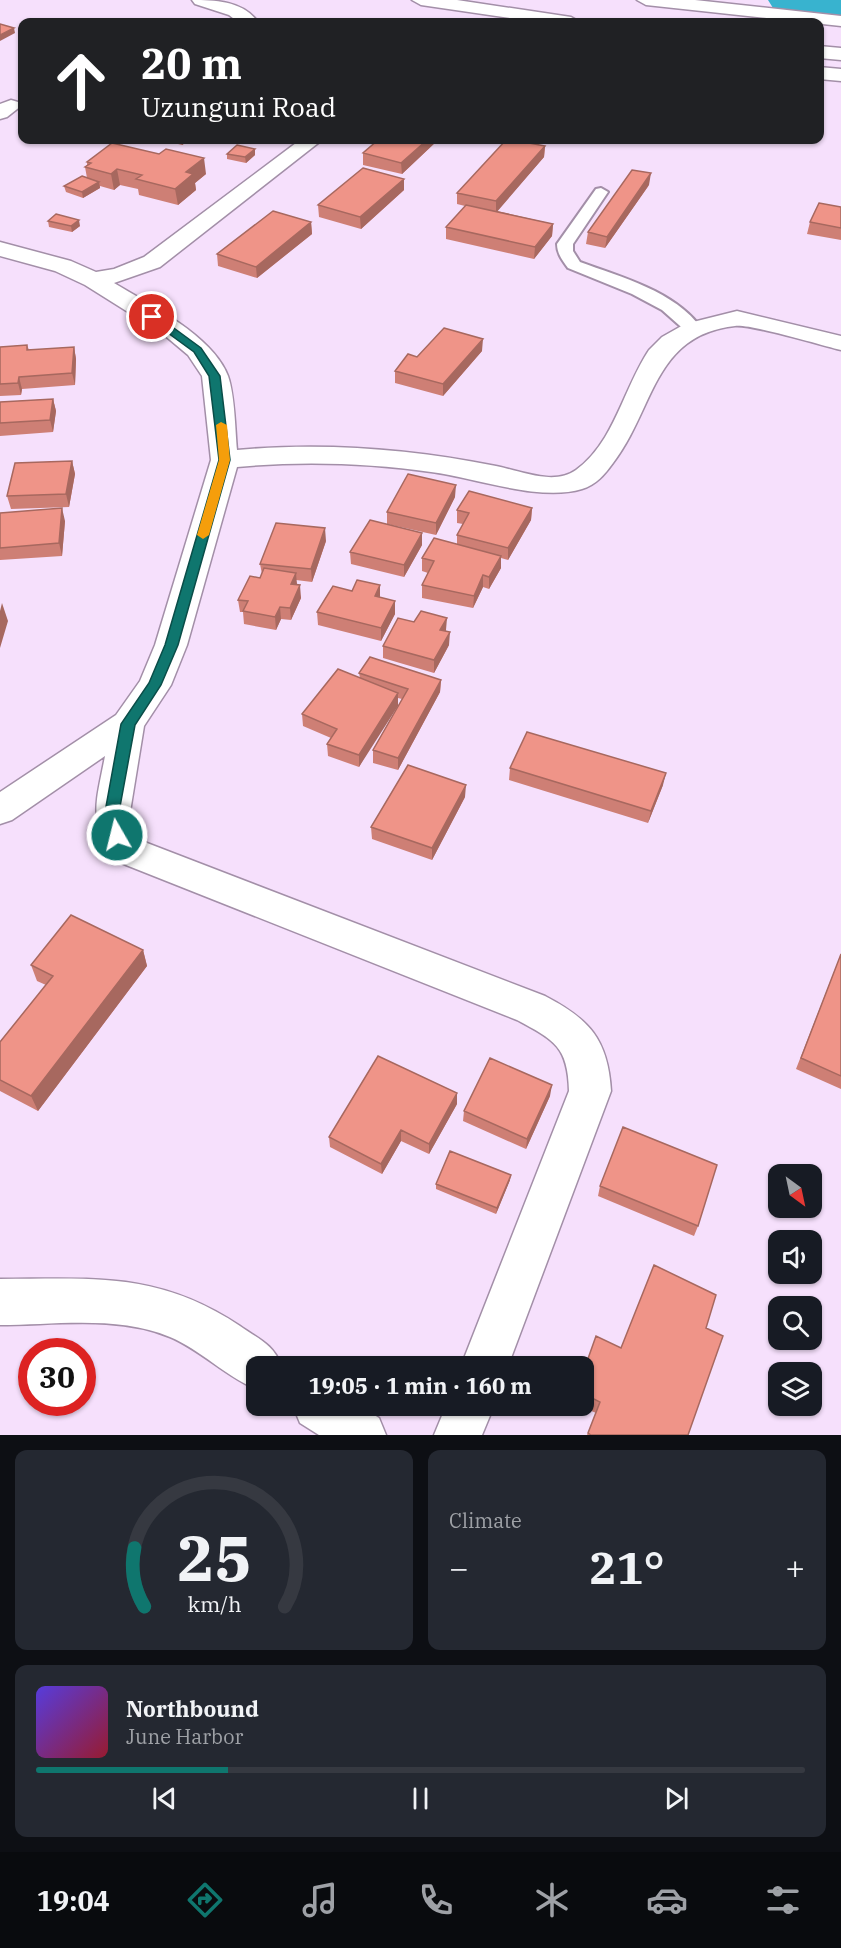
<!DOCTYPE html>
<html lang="en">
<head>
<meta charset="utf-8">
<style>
	:root { --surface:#171b24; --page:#242831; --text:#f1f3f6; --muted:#9ea1a6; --line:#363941; --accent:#0f766e }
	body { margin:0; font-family:"IBM Plex Serif",serif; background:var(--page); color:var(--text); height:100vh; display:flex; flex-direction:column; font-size:22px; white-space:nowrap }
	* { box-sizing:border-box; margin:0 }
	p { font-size:20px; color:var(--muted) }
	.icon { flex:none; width:33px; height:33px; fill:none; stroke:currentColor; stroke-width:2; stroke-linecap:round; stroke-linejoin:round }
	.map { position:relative; height:1435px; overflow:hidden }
	.panel { display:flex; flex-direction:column; gap:15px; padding:15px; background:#0d0f14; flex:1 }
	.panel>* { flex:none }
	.hud { position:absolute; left:18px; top:18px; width:806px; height:126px; border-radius:12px; box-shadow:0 2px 4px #0004; background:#202124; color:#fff; overflow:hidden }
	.needle { width:39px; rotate:147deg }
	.buttons { position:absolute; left:768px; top:1164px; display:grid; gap:12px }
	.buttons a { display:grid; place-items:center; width:54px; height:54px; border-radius:12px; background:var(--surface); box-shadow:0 2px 4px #0004; font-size:30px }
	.speed { position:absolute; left:18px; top:1338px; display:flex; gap:12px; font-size:30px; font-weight:700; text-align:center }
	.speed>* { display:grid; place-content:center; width:78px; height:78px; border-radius:50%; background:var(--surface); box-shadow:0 2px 4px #0004; line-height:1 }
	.speed .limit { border:9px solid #d22; background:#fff; color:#111 }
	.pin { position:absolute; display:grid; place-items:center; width:51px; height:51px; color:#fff; margin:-26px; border:3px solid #fff; border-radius:50%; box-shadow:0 2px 6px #0007 }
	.me { position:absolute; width:66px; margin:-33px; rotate:352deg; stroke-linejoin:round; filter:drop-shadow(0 0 4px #0008) }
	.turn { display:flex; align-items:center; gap:21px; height:126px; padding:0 24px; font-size:27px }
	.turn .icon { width:78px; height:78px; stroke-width:2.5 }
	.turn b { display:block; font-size:42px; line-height:51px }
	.big { font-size:45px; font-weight:700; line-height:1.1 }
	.panel .card { flex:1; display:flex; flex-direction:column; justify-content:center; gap:9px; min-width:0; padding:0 21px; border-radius:12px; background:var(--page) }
	.panel .dial { align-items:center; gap:0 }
	.dial svg { height:156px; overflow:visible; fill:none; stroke:var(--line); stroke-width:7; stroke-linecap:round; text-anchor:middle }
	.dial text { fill:var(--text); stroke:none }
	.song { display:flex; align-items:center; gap:18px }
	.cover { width:72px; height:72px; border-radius:9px; background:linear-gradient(135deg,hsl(250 70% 55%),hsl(350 70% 35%)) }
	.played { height:6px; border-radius:3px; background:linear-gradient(90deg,var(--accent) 25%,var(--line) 25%) }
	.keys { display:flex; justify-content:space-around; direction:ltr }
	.heat { display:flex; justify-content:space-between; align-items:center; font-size:33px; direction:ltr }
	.panel .tiles { flex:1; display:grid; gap:15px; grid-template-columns:1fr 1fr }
	.card:last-child { grid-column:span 2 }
	.trip { position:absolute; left:246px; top:1356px; width:348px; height:60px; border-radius:12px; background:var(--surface); box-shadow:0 2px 4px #0004; font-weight:700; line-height:60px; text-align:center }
	.tab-bar { display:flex; height:96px; justify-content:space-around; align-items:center; background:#090b0e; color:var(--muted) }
	.tab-bar .icon { width:42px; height:42px }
	.tab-bar .active { color:var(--accent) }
	.tab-bar b { font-size:27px; color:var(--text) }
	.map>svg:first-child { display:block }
</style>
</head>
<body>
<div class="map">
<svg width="841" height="1435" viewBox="0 0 841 1435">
	<rect width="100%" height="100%" fill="#f6e0fc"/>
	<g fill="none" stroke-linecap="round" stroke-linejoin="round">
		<path fill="#38b3cf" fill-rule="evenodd" d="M768,0H841V17L773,8Z"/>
		<g stroke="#a38fa8" stroke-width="4">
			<path id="lane" d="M601,188L608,192L573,244V251L580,262C621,277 675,291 702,329L700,333H688L662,310L632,294L568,268C563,261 557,254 557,244L596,189Z"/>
		</g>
		<g stroke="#a38fa8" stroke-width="3">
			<path id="street" d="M192,0C216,0 243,1 258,22H238L229,15L195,4Z
				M637,0H695L841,16V26L646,5Z
				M819,67L841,69V81L819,79Z
				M11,100L18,102L21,106L7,117L0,119V104Z
				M300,140H322L160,267L114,283C149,304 213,336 228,376C235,396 235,429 237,450C324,442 412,449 496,466C521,471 554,486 576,470C614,443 624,387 649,350L662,337L685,324L737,311L841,336V350C820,345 752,324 735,326C653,335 655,408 613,463C605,474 596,485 582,489C540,502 476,478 431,472C367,463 301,461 237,467L187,645L171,685L144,726L130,812L134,829L147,843L545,996C589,1019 608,1039 611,1091L508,1366H461L569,1091C568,1046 554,1040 517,1020L121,863C86,822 96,805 105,756L12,820L0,824V792L116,715L140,681L155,645L211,460L202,376L188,355L163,334L85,285L55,271L0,256V242L71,261L96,272L114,269L144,257Z
				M0,1279C93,1279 158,1271 240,1326C260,1340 272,1343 282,1366H256V1389C225,1376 201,1350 170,1337C118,1315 54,1325 0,1325Z
				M293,1406H360L379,1418L386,1435H319L300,1423Z
				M446,1406H494L482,1435H434Z"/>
		</g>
		<g stroke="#a38fa8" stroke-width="3">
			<path id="highway" d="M412,0H457L571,17L580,22H538L421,5Z
				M819,46L841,48V60L819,58Z"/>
		</g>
		<use href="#lane" fill="#fff" fill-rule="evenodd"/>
		<use href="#street" fill="#fff" fill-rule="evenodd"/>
		<use href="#highway" fill="#fff" fill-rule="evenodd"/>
	</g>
	<path fill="#ce7f75" d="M162,140H190L182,145Z
		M378,140H438L402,174L363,165V153Z
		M545,146L544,157L497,211L553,224L552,236L534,259L446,239V227L465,206L457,204V193Z
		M227,154L255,155L246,163L227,159Z
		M87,162L206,174L195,183L196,190L178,205L139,195L138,189L120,185L114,190L100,186V188L83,198L66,192L64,186L87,178L85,167L87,165Z
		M649,185L605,248L586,244L588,232Z
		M404,190L361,229L319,217L318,205Z
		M841,207V240L807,234L810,222Z
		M48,221L80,226L72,232L49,227Z
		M311,222L312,234L257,278L218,266L217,254Z
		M27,345L29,350L74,347L76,359L75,385L22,389L21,395L0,396V347Z
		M482,351L443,396L395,383V371L417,357Z
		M53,399L56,411L53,432L0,436V402Z
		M72,461L75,474L69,507L11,509L7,496Z
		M455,497L436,535L387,524V512Z
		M532,508L531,520L508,560L501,558V568L489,589L483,587L473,608L422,598V585L428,573L422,571V558L457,544V535L463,524L457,523V510Z
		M0,513L65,521L62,556L0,560Z
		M326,541L312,582L296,580L297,585L301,598L291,620L281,619L276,630L244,624L243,612H240L238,600L260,578L262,574L260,564Z
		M422,545L404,577L351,564L350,552Z
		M380,598L395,601V614L381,641L318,625L317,612Z
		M446,630L449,645L434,673L383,658V646Z
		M359,673L441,680L440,692L398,770L373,763V750L402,699L398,698L359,767L328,756L327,744L331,738L303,726L302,714L360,678Z
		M510,768L663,785L648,823L509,780Z
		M465,797L432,860L372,839L371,827Z
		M143,950L147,966L38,1111L0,1091V1042L46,985L37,981L31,965Z
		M841,954V1089L796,1069Z
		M550,1096L526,1149L463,1121L464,1111Z
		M457,1104L429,1154L401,1141L382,1174L330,1147L329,1137Z
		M510,1180L496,1214L436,1189V1184Z
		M600,1186L698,1226L694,1236L598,1196Z
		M706,1328L688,1435H587L596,1413L580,1406H584V1370L621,1348Z"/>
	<path fill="#a7685f" d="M14,28L15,33L0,41V35Z
		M181,140H190L182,145Z
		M427,140H438L402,174L401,163Z
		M545,146L544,157L496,213V201Z
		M255,149V155L246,163L245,157Z
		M204,158L206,174L195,183L196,190L178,205L175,189L186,172Z
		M117,169L120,185L114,190L111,174Z
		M651,173L649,185L605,248L607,237Z
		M404,179V190L361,229L360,217Z
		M99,182L100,188L83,198L82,192Z
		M79,220L80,226L72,232L71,226Z
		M311,222L312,234L257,278L256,267Z
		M553,224L552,236L534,259L535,247Z
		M483,339L482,351L443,396V384Z
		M74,347L76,359L75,385L72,373Z
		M19,377L22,389L21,395L18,383Z
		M53,399L56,411L53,432L50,420Z
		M72,461L75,474L69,507L66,494Z
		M456,485L455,497L436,535V523Z
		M62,508L65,521L62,556L59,543Z
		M532,508L531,520L508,560V548Z
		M325,528L326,541L312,582L311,569Z
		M422,533V545L404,577V565Z
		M501,556V568L489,589V577Z
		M296,573L297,585L291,584Z
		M483,575V587L473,608L474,596Z
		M300,585L301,598L291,620L290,608Z
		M380,585V597L375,596Z
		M395,601V614L381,641V628Z
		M2,603L8,621L0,648V611Z
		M280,607L281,619L276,630L275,617Z
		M447,618L446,630L440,642V630Z
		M450,632L449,645L434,673V660Z
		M441,680L440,692L398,770V758Z
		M398,693V706L359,767V755Z
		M666,773L663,785L648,823L651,811Z
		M466,785L465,797L432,860V848Z
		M143,950L147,966L38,1111L31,1096Z
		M552,1085L550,1096L526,1149L527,1139Z
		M457,1093V1104L429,1154V1144Z
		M401,1130V1141L382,1174L381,1164Z
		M511,1175L510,1180L496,1214L497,1208Z"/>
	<path fill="#ef9488" stroke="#a7685f" stroke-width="1.5" d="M0,24L14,28L0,35Z
		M378,140H427L401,163L363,153Z
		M506,140H513L545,146L496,201L457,193Z
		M112,143L159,154L166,149L204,158L186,172L193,174L175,189L136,179L142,175L117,169L111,174L85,167L91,163L87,162Z
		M237,145L255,149L245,157L227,154Z
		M363,168L404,179L360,217L318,205Z
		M632,170L651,173L607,237L588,232Z
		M82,176L99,182L82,192L64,186Z
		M819,203L841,207V228L810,222Z
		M466,205L553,224L535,247L446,227Z
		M273,211L311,222L256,267L217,254Z
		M56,214L79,220L71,226L48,221Z
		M444,328L483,339L443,384L395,371L408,354L417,357Z
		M27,345V350L74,347L72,373L19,377L18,383L0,384V347Z
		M53,399L50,420L0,423V402Z
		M72,461L66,494L7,496L15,463Z
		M408,474L456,485L436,523L387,512Z
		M469,491L532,508L508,548L457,535L469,513L457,510Z
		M62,508L59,543L0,548V513Z
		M370,520L422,533L404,565L350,552Z
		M276,523L325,528L311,569L260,564Z
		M434,538L501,556L489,577L483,575L474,596L422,585L434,561L422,558Z
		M264,568L296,573L291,584L300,585L290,608L280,607L275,617L243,611L248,601L238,600L250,576L260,578Z
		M357,580L380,585L375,596L395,601L381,628L317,612L333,586L352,591Z
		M421,611L447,618L440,630L450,632L434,660L383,646L398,618L414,622Z
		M370,657L441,680L398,758L373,750L408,689L359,673Z
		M338,669L398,693L359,755L327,744L337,729L302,714Z
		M527,732L666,773L651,811L510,768Z
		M408,765L466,785L432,848L371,827Z
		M71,915L143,950L31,1096L0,1080V1042L53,976L31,965Z
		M841,954V1076L801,1058Z
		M378,1056L457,1093L429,1144L401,1130L381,1164L329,1137Z
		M490,1058L552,1085L527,1139L464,1111Z
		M623,1127L717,1165L698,1226L600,1186Z
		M450,1151L511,1175L497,1208L436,1184Z
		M654,1265L716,1295L706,1328L723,1336L688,1435H591L588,1433L600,1402L584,1394V1370L596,1336L621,1348Z"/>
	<path fill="#0f766e" stroke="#0a4d48" stroke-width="1.5" d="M149,315H156L201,348L220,376L230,460L178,645L161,685L135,725L119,812L125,835L117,841L110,835L105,812L121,724L149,683L165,645L219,460L209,376L194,352L149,319Z"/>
	<path fill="#f59e0b" d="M221,422L227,425L230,460L209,535L203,539L197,535L219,460L216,425Z"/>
</svg>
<div class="buttons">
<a><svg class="needle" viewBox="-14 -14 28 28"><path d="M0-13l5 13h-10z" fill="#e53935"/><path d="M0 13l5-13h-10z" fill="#9ea1a6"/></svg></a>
<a><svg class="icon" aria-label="sound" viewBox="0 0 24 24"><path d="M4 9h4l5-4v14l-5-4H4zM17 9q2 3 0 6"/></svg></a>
<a><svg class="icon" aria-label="search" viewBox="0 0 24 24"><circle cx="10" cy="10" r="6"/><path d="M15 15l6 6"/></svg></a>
<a><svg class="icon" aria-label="layers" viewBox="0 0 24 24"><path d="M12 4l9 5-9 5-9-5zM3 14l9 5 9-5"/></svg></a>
</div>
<div class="speed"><div class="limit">30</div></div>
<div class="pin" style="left:152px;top:317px;background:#d93025"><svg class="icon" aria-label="arrive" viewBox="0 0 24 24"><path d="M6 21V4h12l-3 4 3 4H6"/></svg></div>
<svg class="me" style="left:117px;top:835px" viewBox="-20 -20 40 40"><circle r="17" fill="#0f766e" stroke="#fff" stroke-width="3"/><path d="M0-11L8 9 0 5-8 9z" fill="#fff"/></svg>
<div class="trip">19:05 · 1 min · 160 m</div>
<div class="hud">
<div class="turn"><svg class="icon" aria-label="ahead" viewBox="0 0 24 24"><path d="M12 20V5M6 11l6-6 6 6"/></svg><div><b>20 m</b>Uzunguni Road</div></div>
</div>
</div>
<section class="panel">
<div class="tiles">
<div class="card dial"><svg viewBox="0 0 100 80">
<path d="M14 69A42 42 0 1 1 86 69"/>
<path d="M14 69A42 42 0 0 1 9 39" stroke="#0f766e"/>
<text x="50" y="56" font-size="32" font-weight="700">25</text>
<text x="50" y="72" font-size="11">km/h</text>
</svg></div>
<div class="card"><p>Climate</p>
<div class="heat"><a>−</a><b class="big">21°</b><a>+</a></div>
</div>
<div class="card">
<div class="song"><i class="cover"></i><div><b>Northbound</b><p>June Harbor</p></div></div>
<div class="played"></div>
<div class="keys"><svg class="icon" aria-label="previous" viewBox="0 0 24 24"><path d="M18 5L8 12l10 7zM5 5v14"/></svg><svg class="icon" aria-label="pause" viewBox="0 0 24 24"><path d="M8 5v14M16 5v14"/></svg><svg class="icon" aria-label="next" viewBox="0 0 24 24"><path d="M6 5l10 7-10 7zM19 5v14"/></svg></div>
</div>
</div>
</section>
<nav class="tab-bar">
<b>19:04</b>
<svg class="icon active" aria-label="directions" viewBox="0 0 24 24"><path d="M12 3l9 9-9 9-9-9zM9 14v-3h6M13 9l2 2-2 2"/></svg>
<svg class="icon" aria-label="music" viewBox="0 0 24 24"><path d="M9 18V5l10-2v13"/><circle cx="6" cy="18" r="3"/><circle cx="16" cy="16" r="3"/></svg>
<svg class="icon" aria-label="phone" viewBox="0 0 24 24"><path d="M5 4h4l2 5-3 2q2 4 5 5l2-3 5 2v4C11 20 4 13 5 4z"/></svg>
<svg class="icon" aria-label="climate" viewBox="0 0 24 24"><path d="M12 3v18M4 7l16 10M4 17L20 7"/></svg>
<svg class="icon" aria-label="car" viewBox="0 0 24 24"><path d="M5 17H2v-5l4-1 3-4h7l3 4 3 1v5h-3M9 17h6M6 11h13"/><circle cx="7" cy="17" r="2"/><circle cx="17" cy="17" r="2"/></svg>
<svg class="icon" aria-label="filters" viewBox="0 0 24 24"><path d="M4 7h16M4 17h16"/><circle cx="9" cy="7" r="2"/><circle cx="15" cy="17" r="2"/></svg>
</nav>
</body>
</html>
